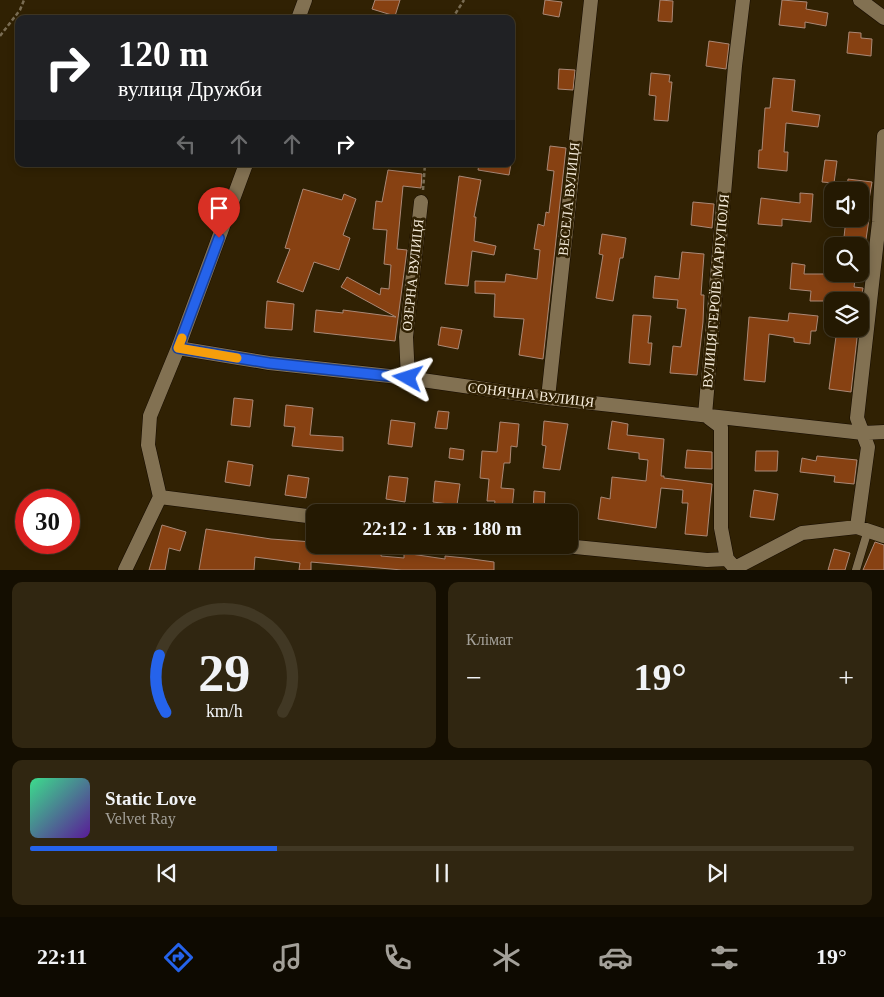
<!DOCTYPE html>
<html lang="uk">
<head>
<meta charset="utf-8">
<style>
	:root { --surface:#241902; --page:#302611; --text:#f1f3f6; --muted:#a3a099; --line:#413824; --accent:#2563eb }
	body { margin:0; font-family:Georgia,serif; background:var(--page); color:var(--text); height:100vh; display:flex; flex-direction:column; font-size:19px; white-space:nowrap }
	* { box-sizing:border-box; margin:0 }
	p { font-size:16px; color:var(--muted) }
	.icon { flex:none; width:28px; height:28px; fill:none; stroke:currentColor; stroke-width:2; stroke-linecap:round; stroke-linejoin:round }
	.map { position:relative; height:570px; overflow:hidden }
	.details { display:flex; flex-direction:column; gap:12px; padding:12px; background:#140e01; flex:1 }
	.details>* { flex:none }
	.top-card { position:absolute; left:15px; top:15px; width:500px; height:152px; border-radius:10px; box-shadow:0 2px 8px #0003,0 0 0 1px var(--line); background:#202124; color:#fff; overflow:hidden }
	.buttons { position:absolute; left:824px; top:182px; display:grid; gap:10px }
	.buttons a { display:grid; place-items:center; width:45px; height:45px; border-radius:10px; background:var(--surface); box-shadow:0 2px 8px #0003,0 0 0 1px var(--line); font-size:25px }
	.speed { position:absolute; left:15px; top:489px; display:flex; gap:10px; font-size:25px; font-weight:700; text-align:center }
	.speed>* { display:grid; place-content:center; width:65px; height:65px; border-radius:50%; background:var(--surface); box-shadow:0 2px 8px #0003,0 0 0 1px var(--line); line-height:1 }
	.speed .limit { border:8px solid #d22; background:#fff; color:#111 }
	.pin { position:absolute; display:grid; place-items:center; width:42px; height:42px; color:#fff; margin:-51px -21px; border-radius:50% 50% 50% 0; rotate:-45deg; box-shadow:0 0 5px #0007 }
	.pin .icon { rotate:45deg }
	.me { position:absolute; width:55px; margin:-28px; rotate:276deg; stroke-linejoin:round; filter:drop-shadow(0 0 4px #0008) }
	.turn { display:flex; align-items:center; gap:18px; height:105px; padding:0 20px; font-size:22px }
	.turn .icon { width:65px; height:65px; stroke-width:2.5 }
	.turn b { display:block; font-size:35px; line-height:42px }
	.lanes { display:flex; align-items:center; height:48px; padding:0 20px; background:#0003; justify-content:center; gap:25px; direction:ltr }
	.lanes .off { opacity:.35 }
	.big { font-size:38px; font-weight:700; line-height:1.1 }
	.details .widget { flex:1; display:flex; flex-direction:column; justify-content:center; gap:8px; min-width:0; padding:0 18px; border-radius:10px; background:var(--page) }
	.details .dial { align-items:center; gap:0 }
	.dial svg { height:130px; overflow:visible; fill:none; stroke:var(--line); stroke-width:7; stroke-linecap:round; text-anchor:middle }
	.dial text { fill:var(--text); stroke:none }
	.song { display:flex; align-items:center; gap:15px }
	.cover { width:60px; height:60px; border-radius:8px; background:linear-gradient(135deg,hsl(150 70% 55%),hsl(270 70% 35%)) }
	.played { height:5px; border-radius:2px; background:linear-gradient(90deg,var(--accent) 30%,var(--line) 30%) }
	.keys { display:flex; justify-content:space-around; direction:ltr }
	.heat { display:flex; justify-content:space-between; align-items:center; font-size:28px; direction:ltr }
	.details .tiles { flex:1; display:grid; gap:12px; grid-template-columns:1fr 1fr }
	.widget:last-child { grid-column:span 2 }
	.trip { position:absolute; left:306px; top:504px; width:272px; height:50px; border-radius:10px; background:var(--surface); box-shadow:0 2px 8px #0003,0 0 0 1px var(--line); font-weight:700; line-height:50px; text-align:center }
	.tab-bar { display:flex; height:80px; justify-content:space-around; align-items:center; background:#0e0a01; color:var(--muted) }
	.tab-bar .icon { width:35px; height:35px }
	.tab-bar .current { color:var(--accent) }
	.tab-bar b { font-size:22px; color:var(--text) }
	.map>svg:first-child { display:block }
</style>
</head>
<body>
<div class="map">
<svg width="884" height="570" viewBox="0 0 884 570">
	<rect width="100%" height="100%" fill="#302103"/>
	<path fill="#874112" stroke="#aa8876" d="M375,0H400L395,16L372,9Z
		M545,0L562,2L559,17L543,14Z
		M660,0L673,1L672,22L658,21Z
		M782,0L807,2L806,9L828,13L826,26L805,22V28L779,25Z
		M849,32L861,33V38L872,39L871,56L847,53Z
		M709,41L729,44L726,69L706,66Z
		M559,69L575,70L573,90L558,89Z
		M651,73L670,75L669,82H672L668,121L654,120L656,96L649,95Z
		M773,78L795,80L792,111L820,115L818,127L786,123L784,152H788L787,171L758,168L759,150H762L765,108H770Z
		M550,146L566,148L543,359L519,355L524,319L494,317L495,294L475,293V281L505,282L506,274L537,279L540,250L534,249L538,224L544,226L546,212L549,213L554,171L547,170Z
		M825,160L837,161L834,183L822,182Z
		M479,164H511L509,175L478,170Z
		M388,170L422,174L421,188L403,186L397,249L407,250L395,341L314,332L316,310L343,313V310L396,317L341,287L347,277L380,295L381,288L389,289L391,265L384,264L387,230L373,229L376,201L382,202Z
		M459,176L481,180L474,217H476L474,241L496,246L494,255L472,251L468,286L445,284Z
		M848,179L872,182L866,217H860V191H847Z
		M303,189L342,200L344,194L356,199L343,235L350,238L339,270L314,262L303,292L277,282L290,249L285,248Z
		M800,193L813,194L811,222L782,219V226L758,224L761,198L800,203Z
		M693,202L714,204L712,228L691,225Z
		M846,219H869L865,246H843Z
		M602,234L626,238L623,258H620L613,301L596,298L603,255L599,254Z
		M682,252L704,254L701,295H704L703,322L697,375L670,373L673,346L681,347L686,309L677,308L678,300L653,298L655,276L679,279Z
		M792,263L805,265L804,274H856L854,287L863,288L861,301H810L811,291L790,289Z
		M267,301L294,304L292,330L265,328Z
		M789,313L818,316L816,331H811L810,344L794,342V338L769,334L765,382L744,380L749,317L788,321Z
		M633,315L651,316L648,343H652L650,365L629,363Z
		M441,327L462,330L458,349L438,345Z
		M837,329H858L851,392L829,389Z
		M234,398L253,400L250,427L231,425Z
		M286,405L313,408L310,435L343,437V451L292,446L295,427L284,426Z
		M438,411L449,412L447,429L435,428Z
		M391,420L415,423L412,447L388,444Z
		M544,421L568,424L560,470L543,468L546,446L542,445Z
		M612,421L628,424L627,435L664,439L661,476H664V478L712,484L707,536L685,534L688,503H682L683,490L661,488L656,528L598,519L601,497L610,499L612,477L646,481L648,460L639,459V453L608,449Z
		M500,422L519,424L517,447L511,446L510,463H504L501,488L514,489L512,509L494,508L495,501H487L489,479L480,478L482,451L497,452Z
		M450,448L464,450L463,460L449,458Z
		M687,450L712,452V469L685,468Z
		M756,451H778L777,471H755Z
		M817,456L857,460L854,484L834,482L835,476L800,472L802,458L816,461Z
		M228,461L253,465L250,486L225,482Z
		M288,475L309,478L306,498L285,495Z
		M389,476L408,478L405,502L386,499Z
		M435,481L460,484L457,505L433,502Z
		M754,490L778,494L774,520L750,517Z
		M534,491L545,492L544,512H533Z
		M162,525L186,532L180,551L169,548L165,570H149Z
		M206,529L271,539L313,542V545H350V547L382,550L381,556L404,558V553L445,559V556L465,558L494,562V570H402L311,562V570H299L300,563L255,557L254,570H199Z
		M875,542L884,545V570H863Z
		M834,549L850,553L845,570H828Z"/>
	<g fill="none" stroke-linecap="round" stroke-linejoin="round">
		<g stroke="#150b00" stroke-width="9">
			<path id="service" d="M856,570L868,530"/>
		</g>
		<g stroke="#150b00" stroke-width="15">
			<path id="minor" d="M860,0L884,18
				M298,19L305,0
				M178,348L269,363L408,378L548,398L863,433L884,432
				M408,378L406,337L421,202
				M548,398L591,0
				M160,497L315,517
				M857,527L868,447L857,418L879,222L884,136
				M555,545L707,560L727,559
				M735,568L802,533L857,527L884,536
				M125,570L160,497L148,445L150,416L178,348L246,164
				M734,570L735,568L727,559L721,528V427L705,415L735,66L743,0"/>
		</g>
		<path stroke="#7a6d54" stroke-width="2.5" stroke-dasharray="4 2.5" stroke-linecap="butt" d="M452,19L464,0
			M0,36L20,10L24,0
			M423,190L425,164"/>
		<use href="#service" stroke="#827152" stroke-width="8"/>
		<use href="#minor" stroke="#827152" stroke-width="14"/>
	</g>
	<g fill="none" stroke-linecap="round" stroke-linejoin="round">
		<g stroke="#184099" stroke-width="12">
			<path id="route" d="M219,238L178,348L269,363L408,378"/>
		</g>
		<use href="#route" stroke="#2563eb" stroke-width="9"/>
		<path stroke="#f59e0b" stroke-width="9" d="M182,338L178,348L237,358"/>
	</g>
	<g text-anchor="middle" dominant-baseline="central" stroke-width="5" stroke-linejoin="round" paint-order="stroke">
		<g font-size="14" fill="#f6ecdb" stroke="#302103">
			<text transform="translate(569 199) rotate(-84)">ВЕСЕЛА ВУЛИЦЯ</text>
			<text transform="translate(413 275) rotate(-84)">ОЗЕРНА ВУЛИЦЯ</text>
			<text transform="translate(716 291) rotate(-85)">ВУЛИЦЯ ГЕРОЇВ МАРІУПОЛЯ</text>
			<text transform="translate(531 395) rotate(7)">СОНЯЧНА ВУЛИЦЯ</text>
		</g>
	</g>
</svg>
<div class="buttons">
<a><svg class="icon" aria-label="sound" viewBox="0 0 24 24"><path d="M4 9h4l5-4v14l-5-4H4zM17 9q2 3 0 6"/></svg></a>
<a><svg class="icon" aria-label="search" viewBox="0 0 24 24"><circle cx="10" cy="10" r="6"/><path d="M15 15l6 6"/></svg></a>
<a><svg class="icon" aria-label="layers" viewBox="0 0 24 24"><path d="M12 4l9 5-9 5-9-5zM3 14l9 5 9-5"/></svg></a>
</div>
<div class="speed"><div class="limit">30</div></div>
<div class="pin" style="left:219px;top:238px;background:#d93025"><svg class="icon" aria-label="arrive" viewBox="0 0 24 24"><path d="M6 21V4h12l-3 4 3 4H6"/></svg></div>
<svg class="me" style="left:408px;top:378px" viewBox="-20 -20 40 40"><path d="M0-17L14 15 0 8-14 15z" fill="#2563eb" stroke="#fff" stroke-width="4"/></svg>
<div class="trip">22:12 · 1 хв · 180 m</div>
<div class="top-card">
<div class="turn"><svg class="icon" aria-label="right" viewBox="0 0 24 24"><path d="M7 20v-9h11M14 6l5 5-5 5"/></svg><div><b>120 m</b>вулиця Дружби</div></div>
<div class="lanes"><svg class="icon off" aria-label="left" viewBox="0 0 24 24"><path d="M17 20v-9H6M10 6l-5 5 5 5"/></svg><svg class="icon off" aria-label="ahead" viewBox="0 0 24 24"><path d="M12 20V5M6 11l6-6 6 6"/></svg><svg class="icon off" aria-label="ahead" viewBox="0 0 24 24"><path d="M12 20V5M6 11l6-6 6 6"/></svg><svg class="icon" aria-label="right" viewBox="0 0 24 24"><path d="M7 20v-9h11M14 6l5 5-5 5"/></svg></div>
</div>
</div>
<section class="details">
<div class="tiles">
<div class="widget dial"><svg viewBox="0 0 100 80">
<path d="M14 69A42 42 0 1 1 86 69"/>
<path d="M14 69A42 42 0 0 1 10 34" stroke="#2563eb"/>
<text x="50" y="56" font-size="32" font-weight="700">29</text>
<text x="50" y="72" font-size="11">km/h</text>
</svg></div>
<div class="widget"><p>Клімат</p>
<div class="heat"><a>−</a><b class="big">19°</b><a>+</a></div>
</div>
<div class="widget">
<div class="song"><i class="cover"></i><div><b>Static Love</b><p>Velvet Ray</p></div></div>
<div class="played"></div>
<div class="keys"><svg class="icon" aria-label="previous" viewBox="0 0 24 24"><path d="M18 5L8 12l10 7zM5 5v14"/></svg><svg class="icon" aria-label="pause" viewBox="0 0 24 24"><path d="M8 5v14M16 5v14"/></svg><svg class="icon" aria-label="next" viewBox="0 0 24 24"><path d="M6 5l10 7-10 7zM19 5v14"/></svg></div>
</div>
</div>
</section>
<nav class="tab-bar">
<b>22:11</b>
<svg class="icon current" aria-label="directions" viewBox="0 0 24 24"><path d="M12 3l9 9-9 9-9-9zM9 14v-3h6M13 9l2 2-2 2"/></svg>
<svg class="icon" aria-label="music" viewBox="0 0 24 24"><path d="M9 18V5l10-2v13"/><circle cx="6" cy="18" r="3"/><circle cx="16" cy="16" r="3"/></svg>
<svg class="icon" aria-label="phone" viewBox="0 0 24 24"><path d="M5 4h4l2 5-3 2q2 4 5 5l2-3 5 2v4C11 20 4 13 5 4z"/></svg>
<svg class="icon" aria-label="climate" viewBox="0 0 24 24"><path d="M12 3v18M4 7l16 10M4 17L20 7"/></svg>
<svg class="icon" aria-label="car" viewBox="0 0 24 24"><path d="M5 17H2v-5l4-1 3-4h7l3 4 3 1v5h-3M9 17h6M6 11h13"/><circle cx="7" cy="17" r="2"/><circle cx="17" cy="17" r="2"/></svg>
<svg class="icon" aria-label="filters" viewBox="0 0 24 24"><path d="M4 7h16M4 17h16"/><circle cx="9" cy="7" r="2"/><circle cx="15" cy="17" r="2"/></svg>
<b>19°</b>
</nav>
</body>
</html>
